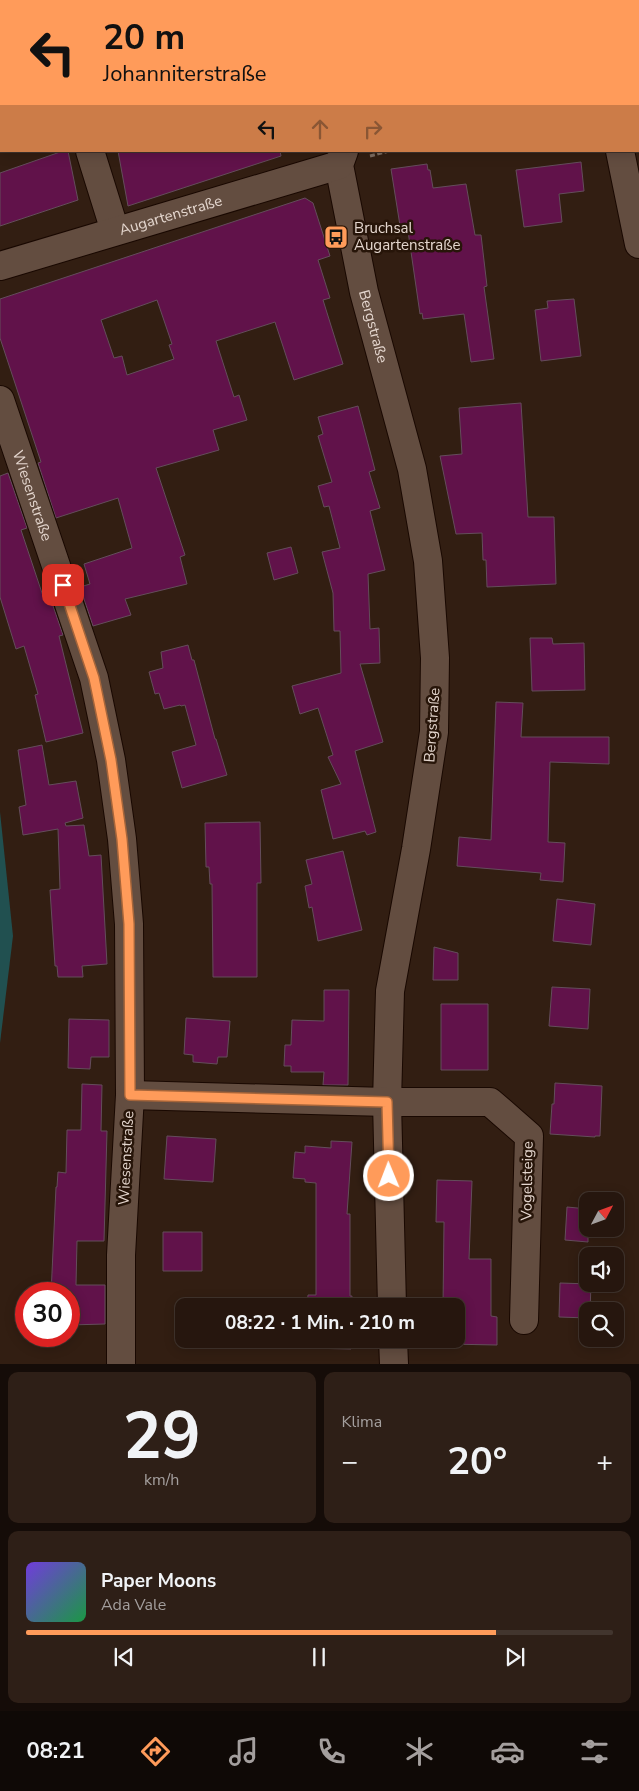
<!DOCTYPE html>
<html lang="de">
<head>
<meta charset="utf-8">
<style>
	:root { --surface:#26160e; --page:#2e1f17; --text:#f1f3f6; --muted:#a49f9e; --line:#42352e; --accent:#ff9b5a }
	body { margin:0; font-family:"Nunito Sans",sans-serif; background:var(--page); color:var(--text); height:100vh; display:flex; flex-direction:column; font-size:19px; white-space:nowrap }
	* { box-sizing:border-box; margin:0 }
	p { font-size:16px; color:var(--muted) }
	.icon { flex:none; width:28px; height:28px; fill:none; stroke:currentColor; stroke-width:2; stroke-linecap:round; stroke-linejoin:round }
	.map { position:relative; height:1364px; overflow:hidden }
	.sheet { display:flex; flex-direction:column; gap:8px; padding:8px; background:#150c08; flex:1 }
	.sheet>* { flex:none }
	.guide { position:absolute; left:0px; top:0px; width:640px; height:152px; box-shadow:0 2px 12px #0003,0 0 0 1px var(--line); background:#ff9b5a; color:#111; overflow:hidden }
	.needle { width:32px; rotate:49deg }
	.fabs { position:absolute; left:579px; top:1192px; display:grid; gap:10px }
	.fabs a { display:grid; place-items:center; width:45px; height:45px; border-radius:10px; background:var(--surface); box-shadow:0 2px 12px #0003,0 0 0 1px var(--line); font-size:25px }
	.speed { position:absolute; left:15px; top:1282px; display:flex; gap:10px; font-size:25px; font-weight:700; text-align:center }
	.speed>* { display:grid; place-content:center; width:65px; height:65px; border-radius:50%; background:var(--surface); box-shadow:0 2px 12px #0003,0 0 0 1px var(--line); line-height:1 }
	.speed .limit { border:8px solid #d22; background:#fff; color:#111 }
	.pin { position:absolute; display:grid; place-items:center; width:42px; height:42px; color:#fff; margin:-21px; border-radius:10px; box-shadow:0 2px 8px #0006 }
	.me { position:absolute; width:55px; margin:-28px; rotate:359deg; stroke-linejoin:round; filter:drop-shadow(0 0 4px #0008) }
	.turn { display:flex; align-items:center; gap:18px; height:105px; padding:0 20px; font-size:22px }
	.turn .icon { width:65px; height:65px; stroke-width:2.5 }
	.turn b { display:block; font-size:35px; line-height:42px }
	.lanes { display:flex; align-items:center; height:48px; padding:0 20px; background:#0003; justify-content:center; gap:25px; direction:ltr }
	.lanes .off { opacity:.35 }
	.big { font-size:38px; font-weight:700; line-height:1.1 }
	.sheet .tile { flex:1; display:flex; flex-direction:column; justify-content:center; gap:8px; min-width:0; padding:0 18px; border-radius:10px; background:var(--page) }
	.sheet .dial { align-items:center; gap:0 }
	.dial b { font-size:65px; line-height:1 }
	.song { display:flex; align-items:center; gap:15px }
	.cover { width:60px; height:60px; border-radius:8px; background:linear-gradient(135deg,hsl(260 70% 55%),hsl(140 70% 35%)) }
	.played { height:5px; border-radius:2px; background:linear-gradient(90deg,var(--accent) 80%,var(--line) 80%) }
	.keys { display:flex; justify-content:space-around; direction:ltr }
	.heat { display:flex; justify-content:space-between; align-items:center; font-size:28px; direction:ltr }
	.sheet .tiles { flex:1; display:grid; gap:8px; grid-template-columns:1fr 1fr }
	.tile:last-child { grid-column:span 2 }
	.trip { position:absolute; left:175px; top:1298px; width:290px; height:50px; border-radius:10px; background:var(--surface); box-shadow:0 2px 12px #0003,0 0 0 1px var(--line); font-weight:700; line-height:50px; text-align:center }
	.menu { display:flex; height:80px; justify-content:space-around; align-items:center; background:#0f0906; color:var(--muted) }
	.menu .icon { width:35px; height:35px }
	.menu .active { color:var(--accent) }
	.menu b { font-size:22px; color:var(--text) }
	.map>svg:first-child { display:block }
</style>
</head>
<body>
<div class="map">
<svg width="639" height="1364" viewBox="0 0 639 1364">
	<rect width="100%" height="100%" fill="#321e12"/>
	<path fill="#215050" d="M0,812L13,936L0,1043Z"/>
	<path fill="#61124a" stroke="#644d5b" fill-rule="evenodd" d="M63,151H68L78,200L0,226V173Z
		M118,151H280L281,156L128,206Z
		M581,162L584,191L559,194L562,222L524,227L516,170Z
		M427,164L428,170H430L433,188L466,184L475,235H481L487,286L484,287L494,359L471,362L464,314L423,319L422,313L420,314L408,231L401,232L391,169Z
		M305,198L313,203L330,256L318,260L330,298L323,300L343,364L294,380L275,322L216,341L234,397L239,395L247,420L213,430L219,450L156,468L185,555L180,557L187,584L125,599L131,615L93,626L80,587L90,584L84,564L132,548L118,498L56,518L38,463L41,462L0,338V299ZM157,300L172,344L169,345L174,359L127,375L122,356L114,358L101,320Z
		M574,299L581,356L541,361L535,310L548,308L547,301Z
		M521,403L528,517H554L556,584L487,587L486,560H483L482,533L456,534L440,456L462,454L459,408Z
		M358,406L375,470L369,472L380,508L370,511L385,570L368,574L370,629L379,628L380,663L360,664L383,742L355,751L376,832L367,835L365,831L333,839L321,790L341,784L328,757L333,755L318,708L300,714L292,686L341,673L340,631H334L333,593L322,552L340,548L329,506L324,507L318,486L332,482L318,436L323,434L318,417Z
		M8,473L27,528L21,530L44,599L50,597L63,635L59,636L83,733L46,742L35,695L38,694L24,646L16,649L0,597V476Z
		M291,547L298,573L274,580L267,553Z
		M530,638H552L553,644L584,643L585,690L532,691Z
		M188,645L192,660H194L215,739H216L227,775L182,788L172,752L196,745L185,705L181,706L180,705L164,709L159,693L155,694L149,672L163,668L161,652Z
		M496,702L523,703L521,737H609V764L550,762L548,842L565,843L563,882L540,880L541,873L457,866L459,837L491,840Z
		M42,745L49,785L76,781L83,818L65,823L66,826L84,825L89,856L101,855L107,964L82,966L83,977H58L57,966H55L50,890L60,889L58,829L23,835L19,807L26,805L18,750Z
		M260,822L261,883H257V977H213L212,884H210L209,867H206L205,823Z
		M343,851L362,930L318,941L312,907L309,908L305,886L312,884L306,860Z
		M557,899L595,904L591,945L553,941Z
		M434,947L458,953V980H433Z
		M552,987L590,989L588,1029L549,1026Z
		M324,990H349L348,1085H323L324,1072H291V1066H284L285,1045H291L292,1020L324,1021Z
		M441,1004H488V1070H441Z
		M186,1018L230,1021L227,1057H218L217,1064L193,1062V1055L184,1054Z
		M69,1019L109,1020V1057H91L90,1069L68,1068Z
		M555,1083L602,1086L600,1136H595V1137L550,1134L552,1104H554Z
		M82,1084L102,1085L101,1131H107L104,1241H77L76,1285H105V1324L69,1325V1294H51L56,1187H57L58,1172L66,1173L67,1130H81Z
		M167,1136L216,1139L213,1182L164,1179Z
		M331,1141L352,1142L347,1214H350V1296H352L351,1306H307L308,1295H316V1183L305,1182V1179L293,1178L295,1152L305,1153V1146L331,1148Z
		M437,1180L472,1181L469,1259H491V1316L497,1317V1345L446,1344V1339H456V1306H443L444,1222H436Z
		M567,1207L588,1209V1242L565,1240Z
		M163,1232H202V1271H163Z
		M560,1283L591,1284L590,1311H588V1318L559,1317Z
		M306,1339H351V1349L305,1348Z"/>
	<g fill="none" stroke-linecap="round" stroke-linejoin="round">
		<g stroke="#190801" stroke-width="30">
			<g id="minor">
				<path d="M53,0L54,1"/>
				<path d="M592,0V1"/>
				<path d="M382,1V0"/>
				<path d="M90,151L115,231"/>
				<path id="s1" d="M344,151L339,165L364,292L412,469L428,561L435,658L434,732L416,849L390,991L387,1102L392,1306"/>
				<path d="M620,151L639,244"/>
				<path id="s2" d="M0,266L339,165"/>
				<path id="s3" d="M0,400L94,678L111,760L122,839L129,924L130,1095L121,1255V1364"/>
				<path d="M130,1095L387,1102H490L529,1136L524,1320"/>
				<path d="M393,1339L394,1364"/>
			</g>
		</g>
		<path stroke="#7f6e63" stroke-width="3" stroke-dasharray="5 2.5" stroke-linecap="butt" d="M370,156L389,151"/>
		<use href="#minor" stroke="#634d40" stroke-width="28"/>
	</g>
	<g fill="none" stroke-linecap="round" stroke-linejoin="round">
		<g stroke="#a6653a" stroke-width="12">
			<path id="route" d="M63,585L94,678L111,760L122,839L129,924L130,1095L387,1102L389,1176"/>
		</g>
		<use href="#route" stroke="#ff9b5a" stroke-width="9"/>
	</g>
	<defs>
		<g id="bus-square" transform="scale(1.25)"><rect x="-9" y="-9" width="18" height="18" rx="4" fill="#ff9b5a" stroke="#271509"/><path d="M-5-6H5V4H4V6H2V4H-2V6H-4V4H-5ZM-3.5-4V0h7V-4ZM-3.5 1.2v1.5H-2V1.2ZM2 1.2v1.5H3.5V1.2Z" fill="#111"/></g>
	</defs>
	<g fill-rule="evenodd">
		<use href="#bus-square" x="336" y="237"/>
	</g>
	<g text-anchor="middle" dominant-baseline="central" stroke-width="5" stroke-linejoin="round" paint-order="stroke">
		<g font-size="15" fill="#e4d6ce" stroke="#271509">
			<text stroke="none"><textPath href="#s2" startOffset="178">Augartenstraße</textPath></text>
			<text stroke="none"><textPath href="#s1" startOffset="180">Bergstraße</textPath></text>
			<text stroke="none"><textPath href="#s3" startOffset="101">Wiesenstraße</textPath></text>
			<text transform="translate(432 725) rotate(-86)">Bergstraße</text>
			<text transform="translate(126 1158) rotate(-87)">Wiesenstraße</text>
			<text transform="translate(527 1181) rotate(-89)">Vogelsteige</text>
		</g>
		<g font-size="15" fill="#e4d6ce" stroke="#271509" text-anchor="start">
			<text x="354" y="228">Bruchsal<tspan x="354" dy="17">Augartenstraße</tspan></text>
		</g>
	</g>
</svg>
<div class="fabs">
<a><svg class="needle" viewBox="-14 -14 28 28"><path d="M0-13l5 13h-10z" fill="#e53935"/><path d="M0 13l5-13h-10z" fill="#a49f9e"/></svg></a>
<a><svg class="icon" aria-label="sound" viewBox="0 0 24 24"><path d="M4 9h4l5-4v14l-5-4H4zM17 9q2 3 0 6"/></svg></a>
<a><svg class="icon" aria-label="search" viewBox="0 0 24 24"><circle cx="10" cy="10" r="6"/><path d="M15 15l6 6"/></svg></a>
</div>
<div class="speed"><div class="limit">30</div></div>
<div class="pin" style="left:63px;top:585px;background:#d93025"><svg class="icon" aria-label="arrive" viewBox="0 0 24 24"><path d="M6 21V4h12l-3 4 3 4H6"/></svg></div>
<svg class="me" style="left:389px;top:1176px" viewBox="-20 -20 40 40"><circle r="17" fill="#ff9b5a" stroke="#fff" stroke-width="3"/><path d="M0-11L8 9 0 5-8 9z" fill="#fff"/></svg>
<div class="trip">08:22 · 1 Min. · 210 m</div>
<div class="guide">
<div class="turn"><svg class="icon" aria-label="left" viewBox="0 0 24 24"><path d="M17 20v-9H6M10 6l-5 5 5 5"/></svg><div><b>20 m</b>Johanniterstraße</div></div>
<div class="lanes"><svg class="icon" aria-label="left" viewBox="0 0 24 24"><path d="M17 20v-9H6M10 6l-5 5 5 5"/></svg><svg class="icon off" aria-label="ahead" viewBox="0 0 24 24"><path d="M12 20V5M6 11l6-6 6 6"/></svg><svg class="icon off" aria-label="right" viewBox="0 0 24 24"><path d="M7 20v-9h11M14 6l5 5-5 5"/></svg></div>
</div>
</div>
<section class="sheet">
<div class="tiles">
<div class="tile dial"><b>29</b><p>km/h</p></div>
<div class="tile"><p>Klima</p>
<div class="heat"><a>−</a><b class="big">20°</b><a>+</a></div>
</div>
<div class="tile">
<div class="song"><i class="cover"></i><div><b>Paper Moons</b><p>Ada Vale</p></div></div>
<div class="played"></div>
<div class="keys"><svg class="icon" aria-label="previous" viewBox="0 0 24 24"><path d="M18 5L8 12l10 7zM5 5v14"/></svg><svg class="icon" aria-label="pause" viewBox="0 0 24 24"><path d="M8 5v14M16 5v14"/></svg><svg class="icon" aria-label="next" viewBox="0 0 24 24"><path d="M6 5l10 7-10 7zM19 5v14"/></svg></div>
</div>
</div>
</section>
<nav class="menu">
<b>08:21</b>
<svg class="icon active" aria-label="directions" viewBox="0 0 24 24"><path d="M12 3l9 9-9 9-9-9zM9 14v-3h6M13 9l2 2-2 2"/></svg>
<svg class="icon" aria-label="music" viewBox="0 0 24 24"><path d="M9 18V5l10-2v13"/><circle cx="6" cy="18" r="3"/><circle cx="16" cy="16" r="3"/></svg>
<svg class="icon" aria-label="phone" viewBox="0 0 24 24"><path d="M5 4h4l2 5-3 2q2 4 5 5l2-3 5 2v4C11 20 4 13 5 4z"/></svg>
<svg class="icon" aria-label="climate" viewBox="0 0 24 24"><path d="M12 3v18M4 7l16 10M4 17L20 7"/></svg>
<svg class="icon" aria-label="car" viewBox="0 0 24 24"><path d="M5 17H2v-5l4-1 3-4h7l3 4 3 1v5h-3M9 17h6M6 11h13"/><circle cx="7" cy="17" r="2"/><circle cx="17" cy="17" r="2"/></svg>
<svg class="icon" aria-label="filters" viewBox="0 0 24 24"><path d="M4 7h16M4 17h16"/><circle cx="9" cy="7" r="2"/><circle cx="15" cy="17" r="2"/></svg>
</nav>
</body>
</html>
